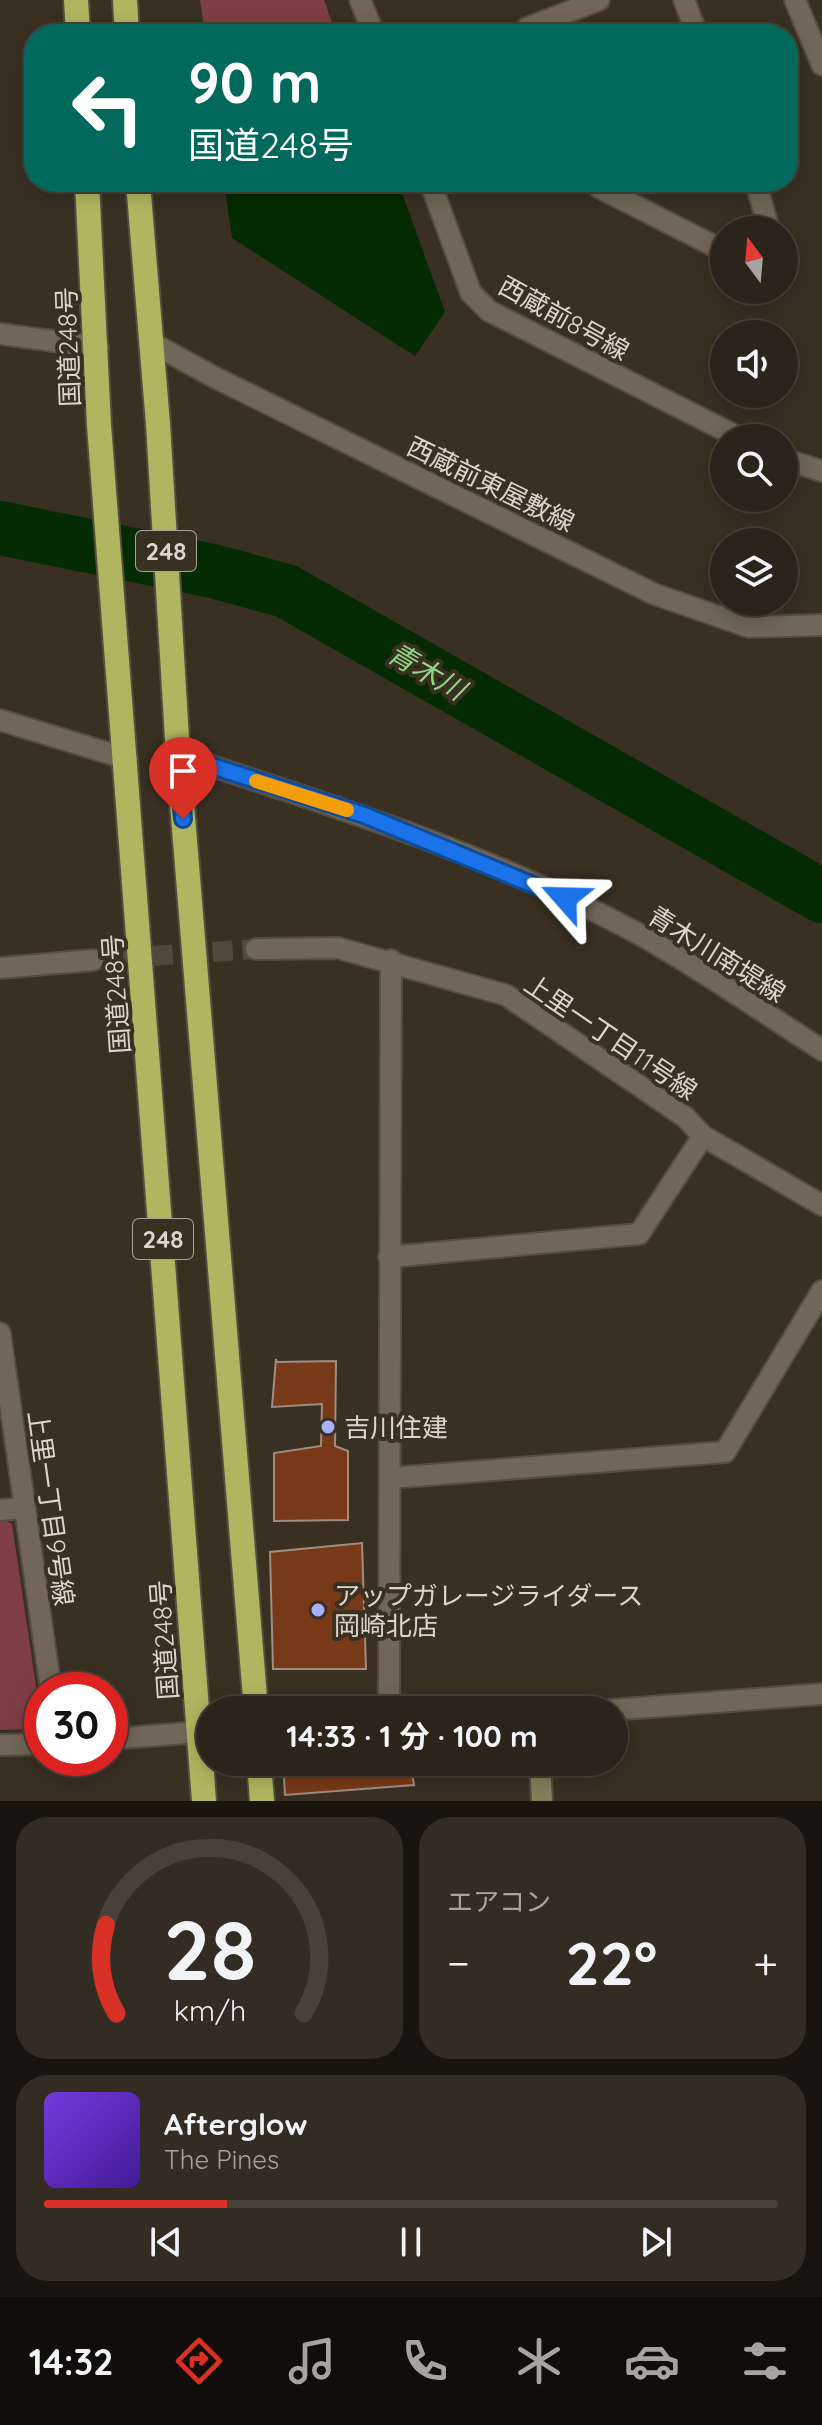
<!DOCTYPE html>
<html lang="ja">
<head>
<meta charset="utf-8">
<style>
	:root { --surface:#2b241a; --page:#332c23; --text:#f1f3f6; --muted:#a6a4a2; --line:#474139; --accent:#d93025 }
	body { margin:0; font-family:Quicksand,"Noto Sans JP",sans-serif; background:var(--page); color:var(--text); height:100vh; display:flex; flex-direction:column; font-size:30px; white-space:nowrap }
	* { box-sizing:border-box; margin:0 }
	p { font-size:26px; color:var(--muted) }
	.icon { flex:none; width:44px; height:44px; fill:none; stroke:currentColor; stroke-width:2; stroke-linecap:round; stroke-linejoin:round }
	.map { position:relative; height:1801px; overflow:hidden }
	.sheet { display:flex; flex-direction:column; gap:16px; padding:16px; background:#18140e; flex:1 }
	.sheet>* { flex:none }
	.hud { position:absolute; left:24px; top:24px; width:774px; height:168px; border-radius:32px; box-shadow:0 4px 20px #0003,0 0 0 2px var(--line); background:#00695c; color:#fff; overflow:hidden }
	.needle { width:52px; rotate:344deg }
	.controls { position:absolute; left:710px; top:216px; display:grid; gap:16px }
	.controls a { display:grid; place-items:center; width:88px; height:88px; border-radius:50%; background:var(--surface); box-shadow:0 4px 20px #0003,0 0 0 2px var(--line); font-size:40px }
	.speed { position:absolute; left:24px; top:1672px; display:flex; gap:16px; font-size:40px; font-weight:700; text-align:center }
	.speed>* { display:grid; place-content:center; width:104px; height:104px; border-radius:50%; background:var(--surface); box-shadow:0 4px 20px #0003,0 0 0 2px var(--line); line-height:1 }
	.speed .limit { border:12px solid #d22; background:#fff; color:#111 }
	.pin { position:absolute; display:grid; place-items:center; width:68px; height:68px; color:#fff; margin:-82px -34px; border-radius:50% 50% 50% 0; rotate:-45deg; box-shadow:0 0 8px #0007 }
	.pin .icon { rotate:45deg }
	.me { position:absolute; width:88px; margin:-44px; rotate:295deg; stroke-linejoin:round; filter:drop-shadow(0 0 6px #0008) }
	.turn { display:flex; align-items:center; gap:28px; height:168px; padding:0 32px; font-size:36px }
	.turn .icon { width:104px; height:104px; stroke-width:2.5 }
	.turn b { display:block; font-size:56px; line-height:68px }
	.big { font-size:60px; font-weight:700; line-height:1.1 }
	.sheet .widget { flex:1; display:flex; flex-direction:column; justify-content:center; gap:12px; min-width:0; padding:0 28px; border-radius:32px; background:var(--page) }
	.sheet .dial { align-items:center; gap:0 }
	.dial svg { height:208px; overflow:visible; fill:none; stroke:var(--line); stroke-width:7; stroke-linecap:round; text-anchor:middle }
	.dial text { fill:var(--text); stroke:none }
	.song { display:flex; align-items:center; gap:24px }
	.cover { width:96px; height:96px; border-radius:12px; background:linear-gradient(135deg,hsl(260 70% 55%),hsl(260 70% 35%)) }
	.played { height:8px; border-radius:4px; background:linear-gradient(90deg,var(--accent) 25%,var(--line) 25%) }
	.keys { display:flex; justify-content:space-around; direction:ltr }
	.heat { display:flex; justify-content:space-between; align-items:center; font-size:44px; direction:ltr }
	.sheet .tiles { flex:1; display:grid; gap:16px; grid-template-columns:1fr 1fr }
	.widget:last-child { grid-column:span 2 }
	.trip { position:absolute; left:196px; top:1696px; width:432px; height:80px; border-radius:40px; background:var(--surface); box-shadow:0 4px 20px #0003,0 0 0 2px var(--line); font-weight:700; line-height:80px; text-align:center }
	.dock { display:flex; height:128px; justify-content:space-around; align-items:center; background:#110e0a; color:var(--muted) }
	.dock .icon { width:56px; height:56px }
	.dock .on { color:var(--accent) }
	.dock b { font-size:36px; color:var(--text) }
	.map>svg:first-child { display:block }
</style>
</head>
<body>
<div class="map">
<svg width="822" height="1801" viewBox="0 0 822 1801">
	<rect width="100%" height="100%" fill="#393022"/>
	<path fill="#7f3e46" d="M200,0H324L336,34H205Z
		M0,1518L12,1524L41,1720L34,1729L0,1730Z"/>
	<path fill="#042b03" d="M224,182H398L445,312L415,356L232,238Z"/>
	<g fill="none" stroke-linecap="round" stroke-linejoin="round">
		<path stroke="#042b03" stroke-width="54" d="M0,528L213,571L286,591L822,896"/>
	</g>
	<path fill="#783918" stroke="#a08c83" stroke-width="2" d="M276,1359L277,1362L336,1361L335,1446L348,1451V1520L274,1521V1453L321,1446L322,1404L272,1407Z
		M362,1543L366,1669H273L270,1552Z
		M283,1762H410L414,1785L285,1795Z"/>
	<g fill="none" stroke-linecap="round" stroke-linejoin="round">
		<path stroke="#51493c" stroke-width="20" stroke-dasharray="20 10" stroke-linecap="butt" d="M93,960L256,949"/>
		<g stroke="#544d40" stroke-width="24">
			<path id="street" d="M360,0L374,34
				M684,0L697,34
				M795,0L822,65
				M530,34L527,28L599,0
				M430,182L471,293L489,311L740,438
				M595,182L600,188L724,251
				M756,182L769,230
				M0,334L98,347
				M150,342L216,378L654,594L749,627L822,625
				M784,459L822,471
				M0,720L127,759
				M178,755C334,806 492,855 637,933C700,968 761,1011 822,1050
				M256,949L338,948L506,995L685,1117L703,1136L822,1205
				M0,968L93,960
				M389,1257L639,1234L703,1136
				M0,1333L51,1690
				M390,1478L725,1452L822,1291
				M0,1510L24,1508
				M389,1710L391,960
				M610,1710L822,1694
				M110,1739L199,1732
				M0,1745L42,1744"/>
		</g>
		<g stroke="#544d40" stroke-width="24">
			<path id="secondary" d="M540,1762L542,1801"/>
		</g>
		<g stroke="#544d40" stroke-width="28">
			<path id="highway" d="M76,0L78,34
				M125,0L127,34
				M87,182L99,425L204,1801
				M138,182L158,424L178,755L256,1710
				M259,1762L262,1801"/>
		</g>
		<use href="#street" stroke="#716657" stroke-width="20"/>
		<use href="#secondary" stroke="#847e59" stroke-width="20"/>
		<use href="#highway" stroke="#b2b55f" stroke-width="24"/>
	</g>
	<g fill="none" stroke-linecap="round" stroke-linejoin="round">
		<g stroke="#114b97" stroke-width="20">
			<path id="route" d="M183,819L178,755L364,815L565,898"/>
		</g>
		<use href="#route" stroke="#1a73e8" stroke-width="14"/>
		<path stroke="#f59e0b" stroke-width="14" d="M256,781L347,810"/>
	</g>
	<g fill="#a6b1fc" stroke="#393022" stroke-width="3">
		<circle cx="328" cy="1427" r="8"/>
		<circle cx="318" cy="1610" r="8"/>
	</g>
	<g text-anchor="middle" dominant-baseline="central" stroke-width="8" stroke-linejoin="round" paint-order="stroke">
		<g fill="#393022" stroke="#aaa499" stroke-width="2">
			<rect x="136" y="531" width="60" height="40" rx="6"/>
			<rect x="133" y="1219" width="60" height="40" rx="6"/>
		</g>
		<g font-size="24" font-weight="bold" fill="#dbd5cc">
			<text x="166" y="551">248</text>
			<text x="163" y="1239">248</text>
		</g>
		<g font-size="26" fill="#dbd5cc" stroke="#393022">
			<text transform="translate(564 318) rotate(29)">西蔵前8号線</text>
			<text transform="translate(68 347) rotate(-92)">国道248号</text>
			<text transform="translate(491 484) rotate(26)">西蔵前東屋敷線</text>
			<text transform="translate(717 954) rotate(32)">青木川南堤線</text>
			<text transform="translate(116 994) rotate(-94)">国道248号</text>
			<text transform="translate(611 1037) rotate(34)">上里一丁目11号線</text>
			<text transform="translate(51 1508) rotate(82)">上里一丁目9号線</text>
			<text transform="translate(164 1640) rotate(-94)">国道248号</text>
		</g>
		<g font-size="26" fill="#dbd5cc" stroke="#393022" text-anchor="start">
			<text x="344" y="1427">吉川住建</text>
			<text x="334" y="1595">アップガレージライダース<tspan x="334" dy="30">岡崎北店</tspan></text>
		</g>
		<g font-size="28" font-style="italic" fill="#8fd687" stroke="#393022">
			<text transform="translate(427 671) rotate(30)">青木川</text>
		</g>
	</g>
</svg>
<div class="controls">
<a><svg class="needle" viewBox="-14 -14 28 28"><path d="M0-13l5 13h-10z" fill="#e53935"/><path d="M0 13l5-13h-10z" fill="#a6a4a2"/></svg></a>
<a><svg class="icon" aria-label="sound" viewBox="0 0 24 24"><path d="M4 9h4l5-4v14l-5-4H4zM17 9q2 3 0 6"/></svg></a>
<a><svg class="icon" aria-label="search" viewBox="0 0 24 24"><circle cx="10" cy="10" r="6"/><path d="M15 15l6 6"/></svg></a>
<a><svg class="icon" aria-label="layers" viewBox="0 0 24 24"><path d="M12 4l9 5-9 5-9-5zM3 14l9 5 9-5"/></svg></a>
</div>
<div class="speed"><div class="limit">30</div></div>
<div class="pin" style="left:183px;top:819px;background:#d93025"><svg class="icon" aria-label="arrive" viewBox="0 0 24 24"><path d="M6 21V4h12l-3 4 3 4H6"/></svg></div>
<svg class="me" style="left:565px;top:898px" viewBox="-20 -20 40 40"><path d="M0-17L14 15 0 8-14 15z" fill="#1a73e8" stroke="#fff" stroke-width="4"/></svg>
<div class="trip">14:33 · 1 分 · 100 m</div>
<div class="hud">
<div class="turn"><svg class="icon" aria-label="left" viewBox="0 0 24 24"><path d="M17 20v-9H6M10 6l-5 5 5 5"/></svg><div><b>90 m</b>国道248号</div></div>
</div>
</div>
<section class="sheet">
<div class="tiles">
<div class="widget dial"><svg viewBox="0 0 100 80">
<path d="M14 69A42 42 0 1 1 86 69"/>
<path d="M14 69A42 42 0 0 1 10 35" stroke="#d93025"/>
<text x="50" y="56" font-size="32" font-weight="700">28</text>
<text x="50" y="72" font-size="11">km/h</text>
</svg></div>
<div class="widget"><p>エアコン</p>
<div class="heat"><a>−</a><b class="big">22°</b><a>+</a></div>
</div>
<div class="widget">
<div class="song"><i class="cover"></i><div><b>Afterglow</b><p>The Pines</p></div></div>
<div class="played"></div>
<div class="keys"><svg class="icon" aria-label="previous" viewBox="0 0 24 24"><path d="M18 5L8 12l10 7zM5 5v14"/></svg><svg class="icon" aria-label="pause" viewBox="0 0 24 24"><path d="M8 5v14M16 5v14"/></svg><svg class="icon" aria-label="next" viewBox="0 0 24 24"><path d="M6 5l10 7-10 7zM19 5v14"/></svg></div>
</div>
</div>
</section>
<nav class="dock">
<b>14:32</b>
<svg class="icon on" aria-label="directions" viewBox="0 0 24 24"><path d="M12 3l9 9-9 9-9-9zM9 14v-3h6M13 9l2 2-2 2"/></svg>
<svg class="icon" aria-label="music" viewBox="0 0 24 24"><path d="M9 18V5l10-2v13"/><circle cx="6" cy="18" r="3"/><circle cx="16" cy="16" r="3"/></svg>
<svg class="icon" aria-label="phone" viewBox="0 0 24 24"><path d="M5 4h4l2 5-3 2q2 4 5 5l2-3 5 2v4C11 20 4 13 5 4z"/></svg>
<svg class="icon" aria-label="climate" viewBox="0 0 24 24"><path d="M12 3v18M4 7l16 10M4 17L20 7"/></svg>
<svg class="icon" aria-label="car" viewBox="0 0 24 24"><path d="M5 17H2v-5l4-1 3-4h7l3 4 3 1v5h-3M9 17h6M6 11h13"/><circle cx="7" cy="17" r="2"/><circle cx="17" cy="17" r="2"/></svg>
<svg class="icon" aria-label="filters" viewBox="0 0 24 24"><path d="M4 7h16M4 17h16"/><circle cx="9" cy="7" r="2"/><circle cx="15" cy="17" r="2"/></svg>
</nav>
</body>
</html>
